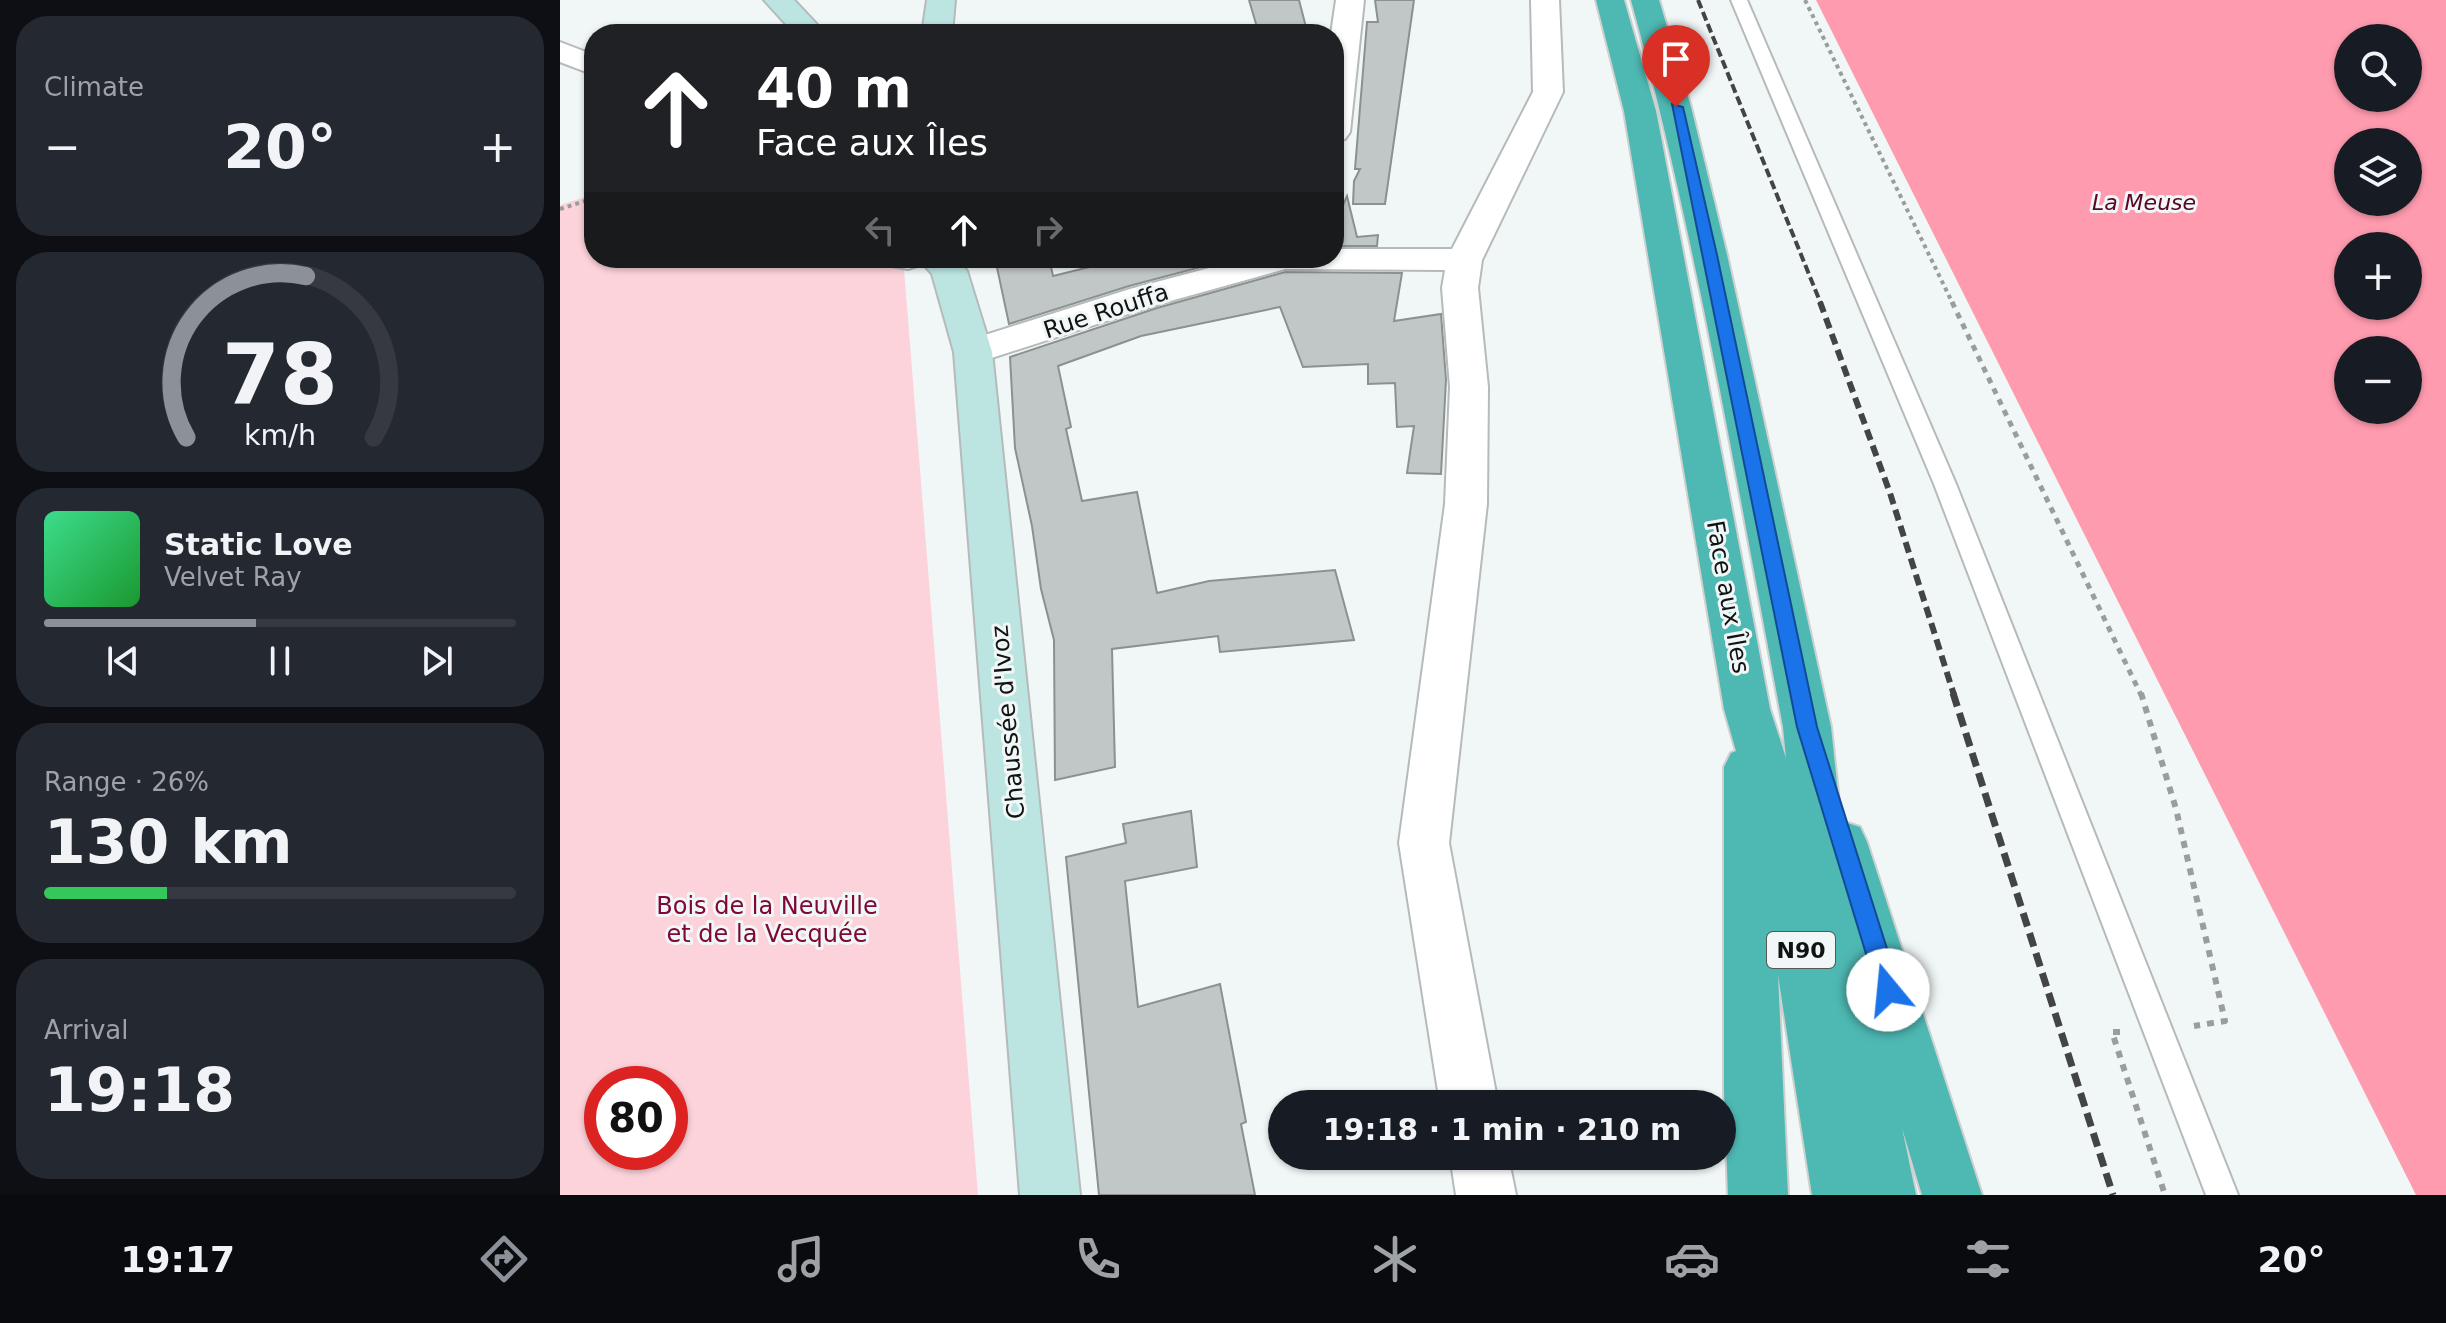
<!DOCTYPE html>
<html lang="en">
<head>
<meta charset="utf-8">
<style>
	:root { --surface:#171b24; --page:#242831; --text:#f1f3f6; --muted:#9ea1a6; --line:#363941; --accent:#8c9099 }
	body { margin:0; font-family:"DejaVu Sans",sans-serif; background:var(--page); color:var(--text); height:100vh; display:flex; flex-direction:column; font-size:30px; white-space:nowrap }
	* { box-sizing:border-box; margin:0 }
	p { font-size:26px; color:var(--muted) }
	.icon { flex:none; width:44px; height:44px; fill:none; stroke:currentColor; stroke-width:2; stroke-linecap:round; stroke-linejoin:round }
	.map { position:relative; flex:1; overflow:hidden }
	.sheet { display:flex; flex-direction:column; gap:16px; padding:16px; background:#0d0f14; width:560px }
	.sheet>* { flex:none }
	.guide { position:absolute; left:24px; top:24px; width:760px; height:244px; border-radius:32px; box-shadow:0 2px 6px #0004; background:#202124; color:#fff; overflow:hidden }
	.tools { position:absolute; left:1774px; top:24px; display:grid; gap:16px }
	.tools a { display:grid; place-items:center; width:88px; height:88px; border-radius:50%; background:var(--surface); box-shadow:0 2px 6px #0004; font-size:40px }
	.speed { position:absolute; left:24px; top:1066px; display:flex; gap:16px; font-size:40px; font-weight:700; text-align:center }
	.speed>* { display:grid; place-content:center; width:104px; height:104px; border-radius:50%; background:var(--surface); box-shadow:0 2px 6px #0004; line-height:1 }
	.speed .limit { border:12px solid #d22; background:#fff; color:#111 }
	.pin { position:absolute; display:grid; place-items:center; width:68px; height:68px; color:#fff; margin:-82px -34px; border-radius:50% 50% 50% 0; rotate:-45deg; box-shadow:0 0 8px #0007 }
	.pin .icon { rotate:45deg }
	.me { position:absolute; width:88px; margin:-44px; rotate:343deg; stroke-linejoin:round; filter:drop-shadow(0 0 6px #0008) }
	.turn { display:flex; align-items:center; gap:28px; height:168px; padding:0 40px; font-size:36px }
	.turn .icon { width:104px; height:104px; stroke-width:2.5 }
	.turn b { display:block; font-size:56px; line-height:68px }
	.lanes { display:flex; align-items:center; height:76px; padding:0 40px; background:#0003; justify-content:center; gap:40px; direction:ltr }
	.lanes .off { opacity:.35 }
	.big { font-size:60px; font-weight:800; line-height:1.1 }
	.sheet .card { flex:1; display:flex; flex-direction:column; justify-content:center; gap:12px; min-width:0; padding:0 28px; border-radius:32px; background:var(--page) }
	.sheet .dial { align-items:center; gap:0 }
	.dial svg { height:208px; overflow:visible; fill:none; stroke:var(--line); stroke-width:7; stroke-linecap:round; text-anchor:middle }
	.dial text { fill:var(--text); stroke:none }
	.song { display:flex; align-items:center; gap:24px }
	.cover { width:96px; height:96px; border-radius:12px; background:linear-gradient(135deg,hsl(150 70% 55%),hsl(130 70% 35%)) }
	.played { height:8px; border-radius:4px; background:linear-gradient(90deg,var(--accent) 45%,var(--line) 45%) }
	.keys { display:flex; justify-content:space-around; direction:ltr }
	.heat { display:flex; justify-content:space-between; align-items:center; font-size:44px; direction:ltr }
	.charge { height:12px; border-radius:6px; background:linear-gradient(90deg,#34c759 26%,var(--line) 0) }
	.trip { position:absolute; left:708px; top:1090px; width:468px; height:80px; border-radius:40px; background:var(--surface); box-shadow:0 2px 6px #0004; font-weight:800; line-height:80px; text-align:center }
	.tab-bar { display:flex; height:128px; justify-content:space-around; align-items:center; background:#090b0e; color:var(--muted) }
	.tab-bar .icon { width:56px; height:56px }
	.tab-bar .current { color:var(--accent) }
	.tab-bar b { font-size:36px; color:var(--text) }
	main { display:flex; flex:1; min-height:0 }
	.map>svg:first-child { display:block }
</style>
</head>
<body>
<main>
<section class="sheet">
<div class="card"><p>Climate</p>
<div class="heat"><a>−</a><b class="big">20°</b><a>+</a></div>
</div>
<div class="card dial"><svg viewBox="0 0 100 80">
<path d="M14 69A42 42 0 1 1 86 69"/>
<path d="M14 69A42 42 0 0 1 60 7" stroke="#8c9099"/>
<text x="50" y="56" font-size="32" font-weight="700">78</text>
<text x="50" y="72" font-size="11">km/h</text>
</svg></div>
<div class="card">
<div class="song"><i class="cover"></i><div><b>Static Love</b><p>Velvet Ray</p></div></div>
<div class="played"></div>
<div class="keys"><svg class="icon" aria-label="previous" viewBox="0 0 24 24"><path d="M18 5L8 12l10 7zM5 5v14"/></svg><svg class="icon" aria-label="pause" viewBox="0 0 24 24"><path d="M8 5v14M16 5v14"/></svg><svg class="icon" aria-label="next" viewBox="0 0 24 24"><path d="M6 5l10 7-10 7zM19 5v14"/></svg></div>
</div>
<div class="card"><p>Range · 26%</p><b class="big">130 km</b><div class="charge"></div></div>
<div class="card"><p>Arrival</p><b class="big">19:18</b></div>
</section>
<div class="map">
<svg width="1886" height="1195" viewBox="0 0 1886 1195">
	<rect width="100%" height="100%" fill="#f1f7f7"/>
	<path fill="#fcd3da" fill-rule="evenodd" d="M34,194V258H330L344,269L418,1195H0V205ZM42,1084H110V1152H42Z"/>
	<path fill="#ff9baf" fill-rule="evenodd" d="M1256,0H1886V1195H1856ZM1788,38H1848V98H1788ZM1788,142H1848V202H1788ZM1788,246H1848V306H1788ZM1788,350H1848V410H1788Z"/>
	<path fill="#c1c7c6" stroke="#8b9190" stroke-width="2" d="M689,0H739L747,31L699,34Z
		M815,0H854L825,204H793L794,181L800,169H795L807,22H818Z
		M787,196L797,237L818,235L817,246H774V225Z
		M435,258H489L493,276L566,258H675L569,286L449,324Z
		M725,272L842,273L834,321L881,314L886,380L881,474L847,473L854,426L837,427L835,383L808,384V364L743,367L720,307L581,336L498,366L511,427L506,429L522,501L577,492L597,593L649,581L775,570L794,640L660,652L658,636L552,649L555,767L495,780L494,640L481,589L472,526L455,448L450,357L597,308Z
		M631,811L637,867L565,881L578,1007L660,984L686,1122L681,1124L695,1195H539L506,857L566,843L563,824Z"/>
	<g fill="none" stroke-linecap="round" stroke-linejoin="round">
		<g stroke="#b5baba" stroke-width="4">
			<path id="service" d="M1171,0H1187L1396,484L1678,1195H1646L1374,484Z"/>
		</g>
		<g stroke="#b5baba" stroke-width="4">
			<path id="minor" d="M776,0H804L790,132L785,139L774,141V34H771Z
				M971,0H999L1003,92L922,260L918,288L928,387L927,504L889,843L938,1104H880L839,843L885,504L890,387L882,288L885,270L725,269L596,305L413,364L400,361L394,352L400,343L570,289L687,258H774V249H892L973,92Z
				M0,42L34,55V75L0,62Z
				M320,258H366L360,265L348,269L326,265Z
				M890,1156H948L956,1195H896Z"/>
		</g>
		<g stroke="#b5baba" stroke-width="4">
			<path id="secondary" d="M204,0H234L266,34H235Z
				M367,0H395L392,34H362Z
				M358,258H396L407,271L432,352L520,1195H460L394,352L372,274Z"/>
		</g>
		<g stroke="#cfd0d0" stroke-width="4">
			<path id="trunk" d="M1036,0H1064L1096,111L1210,709L1226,758L1223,727C1177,484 1137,239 1071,0H1099L1131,107L1167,255L1271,727L1281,821L1300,827L1307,842L1422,1195H1362L1342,1128L1356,1195H1252L1218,975L1228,1195H1168L1164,1091V767L1171,753L1176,751L1164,709L1064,111Z"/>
		</g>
		<path stroke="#999d9d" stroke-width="4" stroke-dasharray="4 4" stroke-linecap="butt" d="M1245,0L1393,304
			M0,209L34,198"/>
		<path stroke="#999d9d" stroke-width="5" stroke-dasharray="6 6" stroke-linecap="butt" d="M1392,302L1581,695"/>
		<path stroke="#999d9d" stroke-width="6" stroke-dasharray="7 7" stroke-linecap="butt" d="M1581,693L1616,809L1665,1021L1634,1026
			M1560,1032H1552L1605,1195"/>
		<use href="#service" fill="#fff" fill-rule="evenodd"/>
		<use href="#minor" fill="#fff" fill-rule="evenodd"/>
		<use href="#secondary" fill="#bce5e2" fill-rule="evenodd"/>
		<use href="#trunk" fill="#4eb8b3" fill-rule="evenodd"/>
		<path stroke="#434545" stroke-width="4" stroke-dasharray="9 4" stroke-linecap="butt" d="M1138,0L1261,304"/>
		<path stroke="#434545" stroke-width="6" stroke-dasharray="11 6" stroke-linecap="butt" d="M1260,302L1330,493L1394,695"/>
		<path stroke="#434545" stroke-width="7" stroke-dasharray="14 7" stroke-linecap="butt" d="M1393,693L1553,1195"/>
	</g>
	<path fill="#1a73e8" stroke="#114b97" stroke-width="2" d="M1112,104L1123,107L1157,255L1257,727L1340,990L1336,998L1328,1001L1320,998L1317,990L1237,727Z"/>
	<g text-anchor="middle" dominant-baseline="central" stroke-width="6" stroke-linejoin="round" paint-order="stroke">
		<g font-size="22" font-style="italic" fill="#5d0325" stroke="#f1f7f7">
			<text x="1584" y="202">La Meuse</text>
		</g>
		<rect fill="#f1f7f7" stroke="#545757" stroke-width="2" x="1207" y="932" width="68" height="36" rx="6"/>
		<g font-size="22" font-weight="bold" fill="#111313">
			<text x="1241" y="950">N90</text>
		</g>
		<g font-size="24" fill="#111313" stroke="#f1f7f7">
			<text transform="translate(546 311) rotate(-18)">Rue Rouffa</text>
			<text transform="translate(1168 597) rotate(80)">Face aux Îles</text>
			<text transform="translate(448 722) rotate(-95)">Chaussée d'Ivoz</text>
		</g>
		<g font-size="24" fill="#800836" stroke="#f1f7f7">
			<text x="207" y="906">Bois de la Neuville<tspan x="207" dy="28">et de la Vecquée</tspan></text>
		</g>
	</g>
</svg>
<div class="tools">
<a><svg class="icon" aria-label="search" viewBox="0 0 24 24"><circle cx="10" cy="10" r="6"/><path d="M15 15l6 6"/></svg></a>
<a><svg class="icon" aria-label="layers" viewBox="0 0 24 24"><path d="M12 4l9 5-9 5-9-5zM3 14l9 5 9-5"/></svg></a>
<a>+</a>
<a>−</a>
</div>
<div class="speed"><div class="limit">80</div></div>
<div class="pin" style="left:1116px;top:107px;background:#d93025"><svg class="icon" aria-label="arrive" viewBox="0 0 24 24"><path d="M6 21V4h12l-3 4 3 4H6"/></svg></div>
<svg class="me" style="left:1328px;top:990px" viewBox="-20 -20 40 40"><circle r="19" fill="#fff"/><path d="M0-13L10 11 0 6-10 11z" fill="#1a73e8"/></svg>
<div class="trip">19:18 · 1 min · 210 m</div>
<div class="guide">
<div class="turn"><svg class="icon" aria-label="ahead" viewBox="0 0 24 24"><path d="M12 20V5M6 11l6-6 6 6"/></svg><div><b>40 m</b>Face aux Îles</div></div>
<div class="lanes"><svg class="icon off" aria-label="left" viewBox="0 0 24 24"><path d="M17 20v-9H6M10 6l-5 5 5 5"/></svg><svg class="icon" aria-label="ahead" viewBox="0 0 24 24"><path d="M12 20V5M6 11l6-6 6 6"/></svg><svg class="icon off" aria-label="right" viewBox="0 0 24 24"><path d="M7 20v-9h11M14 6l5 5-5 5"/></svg></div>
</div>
</div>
</main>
<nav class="tab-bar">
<b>19:17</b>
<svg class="icon current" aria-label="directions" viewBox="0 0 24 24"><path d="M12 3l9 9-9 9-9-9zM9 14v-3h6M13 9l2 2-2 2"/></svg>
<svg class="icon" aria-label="music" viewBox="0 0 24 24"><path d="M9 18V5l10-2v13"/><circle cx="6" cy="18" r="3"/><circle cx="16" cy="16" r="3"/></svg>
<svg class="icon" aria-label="phone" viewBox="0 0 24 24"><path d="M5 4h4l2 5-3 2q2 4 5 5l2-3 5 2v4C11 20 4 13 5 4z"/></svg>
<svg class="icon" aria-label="climate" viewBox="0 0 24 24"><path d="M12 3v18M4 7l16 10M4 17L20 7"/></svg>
<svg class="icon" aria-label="car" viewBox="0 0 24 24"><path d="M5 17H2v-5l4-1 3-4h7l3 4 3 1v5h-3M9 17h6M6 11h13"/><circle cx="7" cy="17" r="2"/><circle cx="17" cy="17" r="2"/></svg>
<svg class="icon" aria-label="filters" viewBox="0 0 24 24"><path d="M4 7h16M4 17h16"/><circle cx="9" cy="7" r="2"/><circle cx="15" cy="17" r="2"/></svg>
<b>20°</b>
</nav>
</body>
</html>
